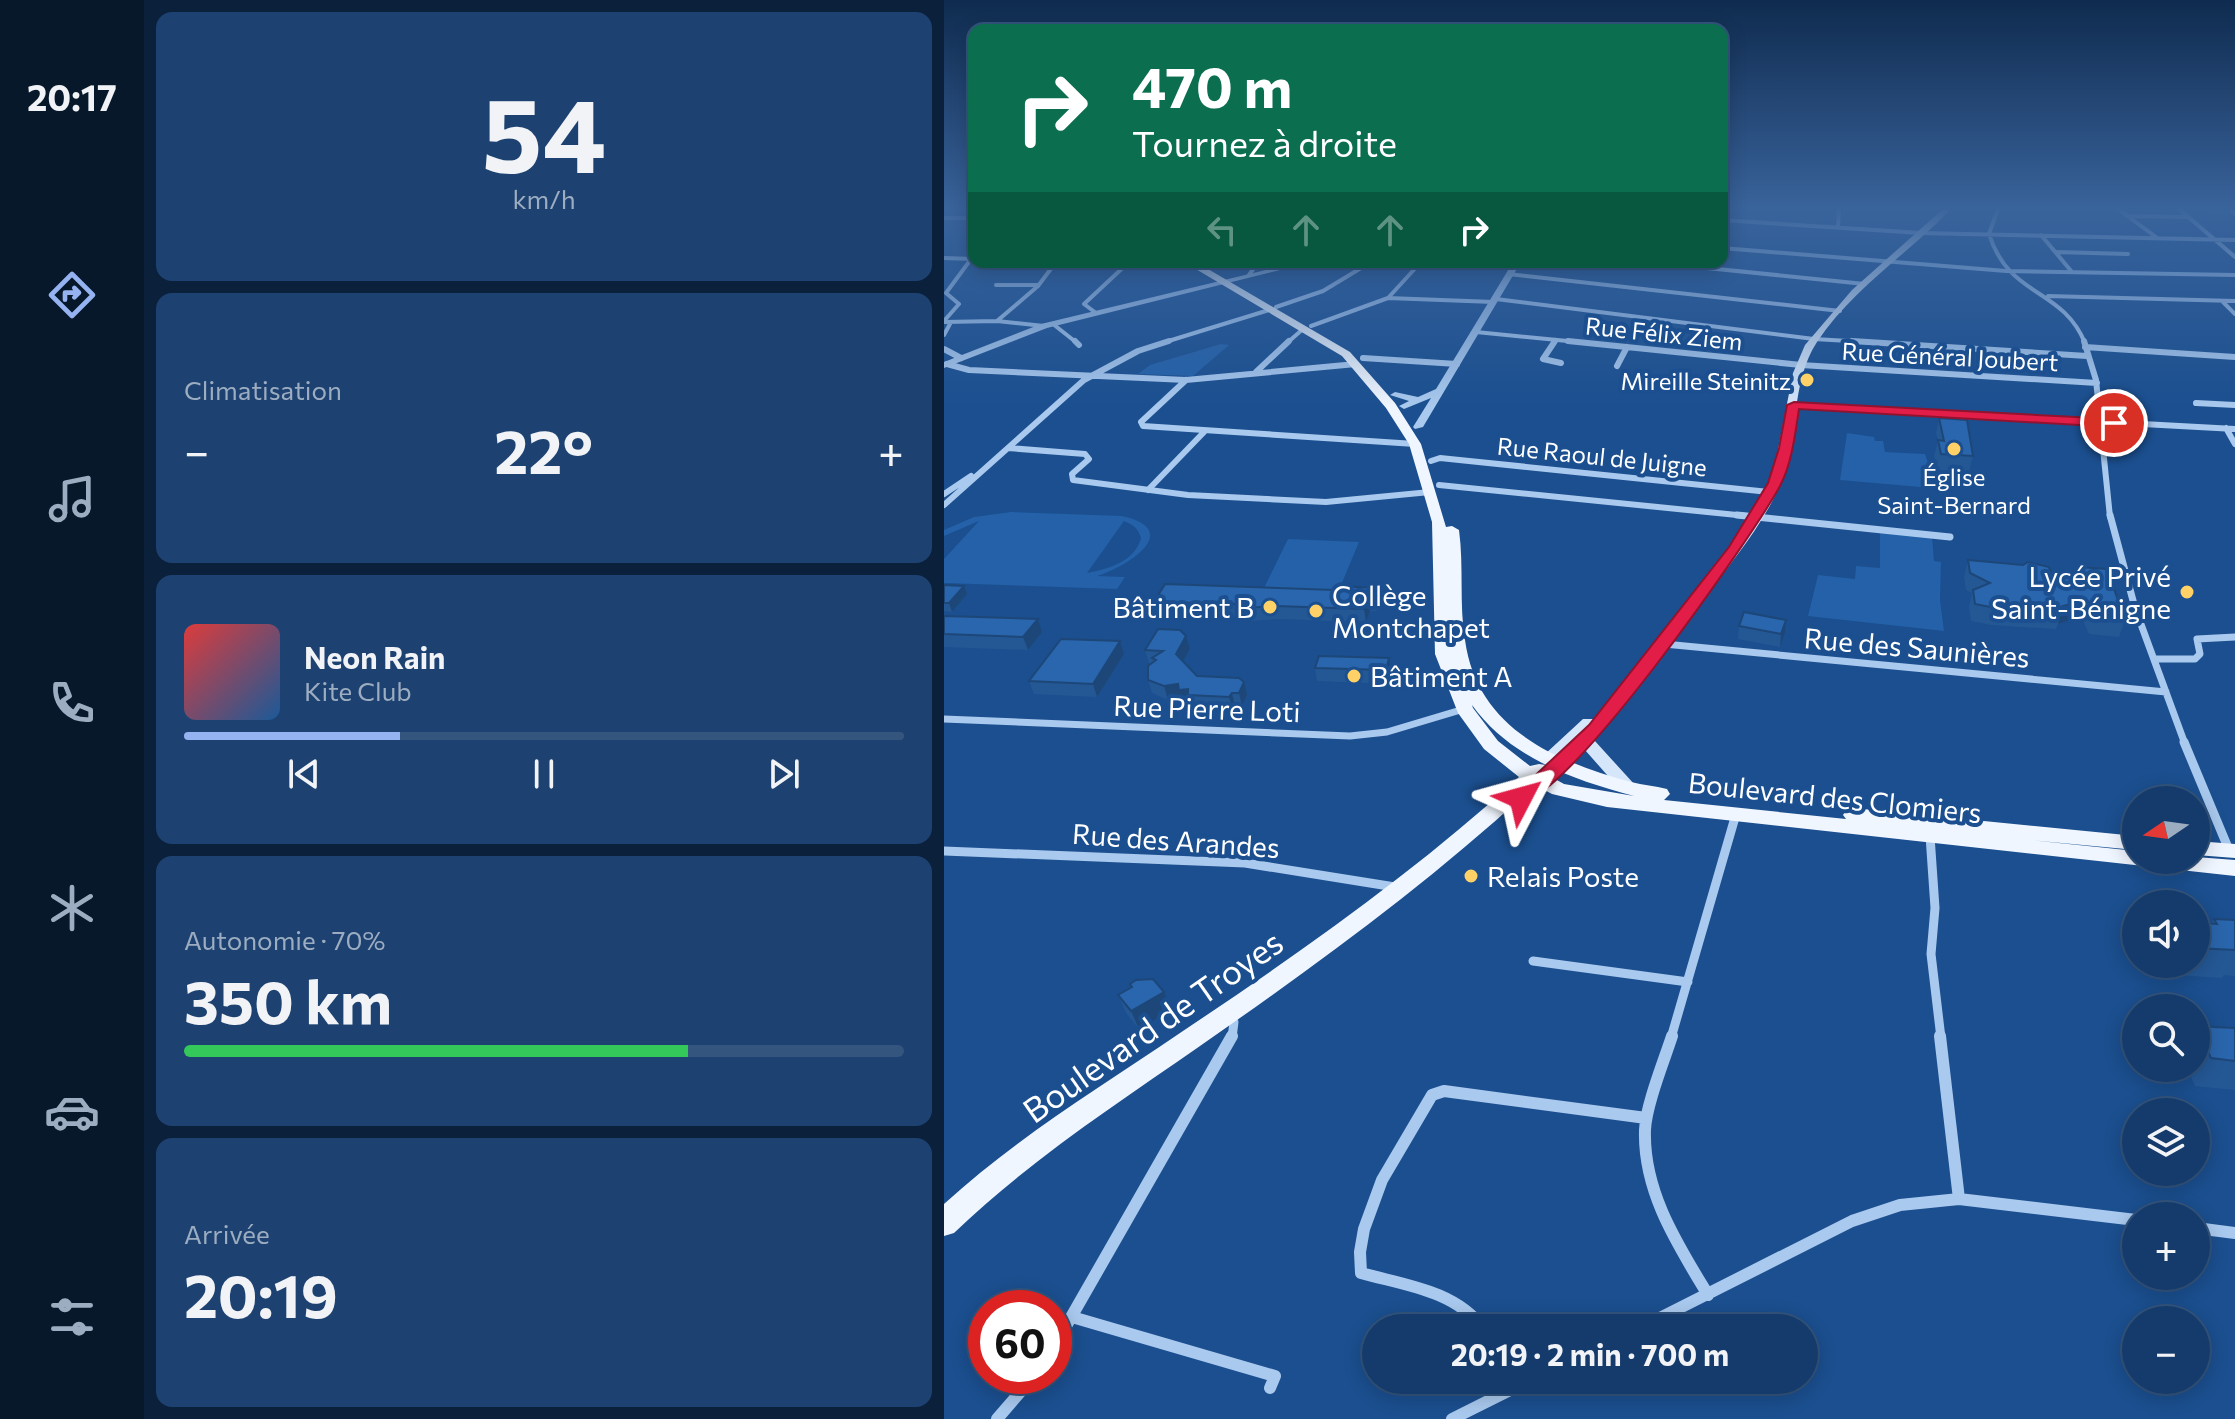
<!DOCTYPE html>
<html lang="fr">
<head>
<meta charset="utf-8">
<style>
	:root { --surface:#143b6b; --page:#1d4271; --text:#f1f3f6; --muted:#9dadc1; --line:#33557e; --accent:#95b2f1 }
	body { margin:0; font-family:Commissioner,sans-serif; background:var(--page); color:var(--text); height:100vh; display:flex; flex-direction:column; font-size:30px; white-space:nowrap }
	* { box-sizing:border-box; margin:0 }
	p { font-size:26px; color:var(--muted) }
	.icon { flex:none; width:44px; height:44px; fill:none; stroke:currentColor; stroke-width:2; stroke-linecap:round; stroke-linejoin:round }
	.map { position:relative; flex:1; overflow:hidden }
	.details { display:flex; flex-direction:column; gap:12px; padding:12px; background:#0b203b; width:800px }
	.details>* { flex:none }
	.hud { position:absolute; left:24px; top:24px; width:760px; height:244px; border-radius:16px; box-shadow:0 4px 20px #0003,0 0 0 2px var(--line); background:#0b6e4f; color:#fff; overflow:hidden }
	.needle { width:52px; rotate:257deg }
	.controls { position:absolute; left:1178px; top:786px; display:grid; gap:16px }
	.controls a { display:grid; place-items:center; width:88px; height:88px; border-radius:50%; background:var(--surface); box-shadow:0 4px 20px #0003,0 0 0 2px var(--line); font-size:40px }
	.speed { position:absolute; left:24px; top:1290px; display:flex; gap:16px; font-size:40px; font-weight:700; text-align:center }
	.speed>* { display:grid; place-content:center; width:104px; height:104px; border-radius:50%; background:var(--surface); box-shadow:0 4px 20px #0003,0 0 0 2px var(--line); line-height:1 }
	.speed .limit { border:12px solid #d22; background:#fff; color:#111 }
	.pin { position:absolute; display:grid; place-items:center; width:68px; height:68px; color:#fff; margin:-34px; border:4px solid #fff; border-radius:50%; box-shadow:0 2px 8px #0007 }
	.me { position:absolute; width:88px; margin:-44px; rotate:51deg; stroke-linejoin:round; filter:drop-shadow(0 0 6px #0008) }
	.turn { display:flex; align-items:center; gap:28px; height:168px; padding:0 32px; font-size:36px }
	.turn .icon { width:104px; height:104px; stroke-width:2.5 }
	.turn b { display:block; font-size:56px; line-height:68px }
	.lanes { display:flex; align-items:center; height:76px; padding:0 32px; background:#0003; justify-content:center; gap:40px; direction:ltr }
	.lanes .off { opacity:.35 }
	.big { font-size:60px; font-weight:700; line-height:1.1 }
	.details .card { flex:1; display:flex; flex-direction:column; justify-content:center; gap:12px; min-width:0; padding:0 28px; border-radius:16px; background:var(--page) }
	.details .dial { align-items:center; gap:0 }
	.dial b { font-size:104px; line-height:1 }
	.song { display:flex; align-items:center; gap:24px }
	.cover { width:96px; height:96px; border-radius:12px; background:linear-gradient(135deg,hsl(0 70% 55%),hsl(210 70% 35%)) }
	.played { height:8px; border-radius:4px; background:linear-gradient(90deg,var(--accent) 30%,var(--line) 30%) }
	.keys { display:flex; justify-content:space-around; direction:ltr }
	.heat { display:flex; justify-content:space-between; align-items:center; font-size:44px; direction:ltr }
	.charge { height:12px; border-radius:6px; background:linear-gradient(90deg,#34c759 70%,var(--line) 0) }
	.trip { position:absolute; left:418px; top:1314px; width:456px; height:80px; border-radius:40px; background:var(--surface); box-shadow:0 4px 20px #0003,0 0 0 2px var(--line); font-weight:700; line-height:80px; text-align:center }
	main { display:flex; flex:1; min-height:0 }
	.menu { display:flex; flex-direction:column; width:144px; justify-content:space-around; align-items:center; background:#08182b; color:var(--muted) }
	.menu .icon { width:56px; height:56px }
	.menu .current { color:var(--accent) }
	.menu b { font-size:36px; color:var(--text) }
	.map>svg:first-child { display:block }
</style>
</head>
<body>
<main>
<nav class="menu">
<b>20:17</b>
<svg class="icon current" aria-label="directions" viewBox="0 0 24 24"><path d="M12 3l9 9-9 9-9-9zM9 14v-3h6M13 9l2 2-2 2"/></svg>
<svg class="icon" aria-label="music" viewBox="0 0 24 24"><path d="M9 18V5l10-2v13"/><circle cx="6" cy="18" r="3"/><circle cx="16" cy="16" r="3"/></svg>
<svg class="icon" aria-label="phone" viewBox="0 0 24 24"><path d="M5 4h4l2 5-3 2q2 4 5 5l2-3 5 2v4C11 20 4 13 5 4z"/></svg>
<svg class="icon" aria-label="climate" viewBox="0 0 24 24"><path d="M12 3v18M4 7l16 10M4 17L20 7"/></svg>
<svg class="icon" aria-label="car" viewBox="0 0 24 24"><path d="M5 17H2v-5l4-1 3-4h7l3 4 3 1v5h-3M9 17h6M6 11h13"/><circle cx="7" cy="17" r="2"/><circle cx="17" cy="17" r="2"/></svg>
<svg class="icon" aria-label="filters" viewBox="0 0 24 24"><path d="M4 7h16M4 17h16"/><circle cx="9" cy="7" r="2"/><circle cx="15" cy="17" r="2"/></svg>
</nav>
<section class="details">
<div class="card dial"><b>54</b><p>km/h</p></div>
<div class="card"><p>Climatisation</p>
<div class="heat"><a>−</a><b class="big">22°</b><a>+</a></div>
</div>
<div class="card">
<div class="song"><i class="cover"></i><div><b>Neon Rain</b><p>Kite Club</p></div></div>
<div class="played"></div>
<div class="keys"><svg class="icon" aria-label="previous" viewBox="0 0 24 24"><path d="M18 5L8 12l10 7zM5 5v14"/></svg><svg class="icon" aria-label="pause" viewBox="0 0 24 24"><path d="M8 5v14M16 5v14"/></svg><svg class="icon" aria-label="next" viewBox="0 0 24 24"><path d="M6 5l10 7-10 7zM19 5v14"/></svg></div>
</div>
<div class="card"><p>Autonomie · 70%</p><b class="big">350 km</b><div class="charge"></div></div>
<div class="card"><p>Arrivée</p><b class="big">20:19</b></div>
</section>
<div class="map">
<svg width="1291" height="1419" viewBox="0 0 1291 1419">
	<rect width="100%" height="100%" fill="#1b4f8f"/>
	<path fill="#2461a8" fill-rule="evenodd" d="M277,344L285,345L249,376L194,374L206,365Z
		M903,433L930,437L931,441H939L941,452L981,454L986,469L1003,474L999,489L896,480Z
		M67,512L178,516C241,530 183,567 153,576L181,577L173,589L0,583V559L35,521L0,536V530L30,517ZM180,521C189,525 194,528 197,538C191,561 165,569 143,573Z
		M936,531L988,537L990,561L997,562L996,600L1000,631L864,616L874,575L911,579L912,566L936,568Z
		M344,539L415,542L395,590L320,588Z"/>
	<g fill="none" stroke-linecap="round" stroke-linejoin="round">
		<path stroke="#a9c9ee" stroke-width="4" d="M1054,209L1045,234C1065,298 1118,287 1141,343
			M1174,209L1212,237
			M1235,209L1291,257
			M1285,209L1291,214
			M1184,216L1243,217
			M0,218H30
			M778,220L977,233L1291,240
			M894,226L895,209
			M1097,235L1128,272
			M778,248L1062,271L1291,275
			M1113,252L1184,254
			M0,258L30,259
			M704,262L921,284
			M565,274L896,311
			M305,275L314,262
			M52,285H93
			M1104,296L1291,301
			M444,298L550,302
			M552,299L870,339L940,343
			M1278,301L1291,314
			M332,307L379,291L427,262
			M152,313L140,304L185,262
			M0,321L15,304L2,293L30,255
			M53,321L94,286L112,262
			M0,322L53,321L100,326
			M109,324L133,343
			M367,326L444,298L477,262
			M532,332L644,343
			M0,335L7,322
			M218,343L325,310
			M343,343L359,329
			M610,343L612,340"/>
		<path stroke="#a9c9ee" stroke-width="6" d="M131,341L135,345
			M611,341L599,359L617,363
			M624,341L857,365L1153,383
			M908,341L1143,356
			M1140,341L1152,380L1166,517
			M1141,347L1291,357
			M0,349L17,358
			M419,358L513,364
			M3,364L25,370L242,380L412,364
			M673,366L683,347
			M312,372L345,341
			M242,380L197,422L199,426L471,444
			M1252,403L1291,405
			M850,405L1291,429
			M1282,428L1291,444
			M64,448L141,454L145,459L128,474L129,480L244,495L382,502L486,492
			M487,461L496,458L825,492
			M495,485L813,517
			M204,490L261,431
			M0,494L27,476
			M0,505L140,380L194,351L225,341"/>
		<path stroke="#a9c9ee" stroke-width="7" d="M793,515L1006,537
			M1166,515L1191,608L1241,744
			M720,644L1222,692
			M1210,659H1251L1256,654L1253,639L1291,637
			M0,719L406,736L443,732L520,709"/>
		<path stroke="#a9c9ee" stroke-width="9" d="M1240,742L1285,850
			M986,836L991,908L987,954L997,1038
			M0,851L301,863L451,887
			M589,961L744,982
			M282,1015L290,1022L288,1038
			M727,1038L792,814"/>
		<path stroke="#a9c9ee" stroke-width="12" d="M728,1036C720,1061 702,1105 701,1130C699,1192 734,1245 764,1295
			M996,1036L1015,1199
			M1252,1228L1291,1233
			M128,1317L331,1376L326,1388
			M539,1328C510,1290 460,1285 417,1273L416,1252L420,1229L438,1180L488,1095L500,1091L702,1118
			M696,1328L908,1221L956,1205L1015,1199L1192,1220
			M110,1347L288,1036
			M53,1419L90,1376
			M508,1419L586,1380"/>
		<path fill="#a9c9ee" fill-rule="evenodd" d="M355,262H368L103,328L0,368V362L97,324Z
			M569,262H577L479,427L471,429L469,427L487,398L460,409L455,406L465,401L446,395L451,392L474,397L492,389Z"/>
		<path fill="#d6e6fa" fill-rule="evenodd" d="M999,209H1007C964,254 908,289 873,342C846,383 855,439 837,483C819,525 789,560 763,595C726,644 691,694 650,740L691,785L694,789L691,793H679L641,750C632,759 625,772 612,768L610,764L600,763L598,759L600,755L639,719H650L668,698L785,549L819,495L831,465L849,373L861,345L908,290Z"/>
		<path fill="#f0f6ff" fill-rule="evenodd" d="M240,262H252L406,352L451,403L477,444L502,527L508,526L515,530C520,567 515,604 521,640C533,728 610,761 687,782C699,785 711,786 723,789L726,794L720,800L902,819L899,815L902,810L909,808L1192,836V850L1086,840L1192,851V860H1252V857L1291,860V876L663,807L608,794L591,785C487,882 372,965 256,1046C171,1105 85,1161 10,1233L0,1236V1204C72,1138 155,1088 236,1033C354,954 470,873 575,777L540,749L514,713L491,654L488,522L465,444L442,408L398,356ZM528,705C566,758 630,780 690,796L620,784L602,774L605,770L602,765L595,764L586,766L554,741L529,708Z
			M1252,841L1291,844V858L1252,855Z"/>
	</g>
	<path fill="#245895" d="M1261,209H1287L1285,216L1269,215Z
		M995,418L1029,456L1025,471L994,470L990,456L994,441L992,433Z
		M1024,560L1106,571L1130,580L1134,567L1181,620L1175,637L1145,634L1137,617L1114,624L1112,629L1047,625L1027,621L1025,607L1028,593L1022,590L1020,577Z
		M0,585L23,594L8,612L0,611Z
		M435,588L436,601L433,611H426L422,622L334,619L304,621L296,617L214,614L210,602Z
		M0,616L94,619L98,632L84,650L0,647Z
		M842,620L841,633L836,647L794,639L795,626Z
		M242,636L246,649L239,661L253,676L303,695L298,706H291L289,710L247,708L246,703L239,704L237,698L224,700L208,693L204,680L208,663H205L201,650Z
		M176,641L180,654L153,697L90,694L85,681Z
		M375,656L447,672L444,684L373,681L371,668Z
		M1270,919L1291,920V976L1280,975L1278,978L1218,974L1216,978H1206L1201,964H1252V922L1267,923Z
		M186,984L227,1010L195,1029L182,1013L174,995L187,987Z
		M1252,1027L1291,1028V1090L1251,1086L1243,1068H1252Z"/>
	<path fill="#1d4779" d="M20,586L23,594L8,612L5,603Z
		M435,588L436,601L433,611L431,598Z
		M424,598L426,611L422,622L420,609Z
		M1142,600L1137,617L1114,624L1118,611L1116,607Z
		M94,619L98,632L84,650L79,637Z
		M842,620L841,633L836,647L837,634Z
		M242,636L246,649L235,668L232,654Z
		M176,641L180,654L153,697L149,684Z
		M445,658L447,672L444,684L442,670Z
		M300,682L303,695L298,706L295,693Z
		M234,684L244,689L246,703L239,704L237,698L224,700L220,686Z
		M288,693L291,706L289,710L285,697Z
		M220,992L227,1010L195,1029L187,1011Z"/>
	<path fill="#2a66ad" stroke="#1d4779" stroke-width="2" d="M995,418L1023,420L1029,456L997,454L994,440L1000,441Z
		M1024,560L1079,565L1084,562L1105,567L1106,571L1137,582L1134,567L1163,569L1181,620L1150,617L1142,600L1116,607L1118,611L1051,608L1031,604L1029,590L1046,583L1026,573Z
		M221,584L390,590L392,586L435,588L431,598H424L420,609L332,606L301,608L293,604L210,602Z
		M0,585L20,586L5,603H0Z
		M800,612L842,620L837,634L795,626Z
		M0,616L94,619L79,637L0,634Z
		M214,629L236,630L242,636L232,654L253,676L295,678L300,682L295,693H288L285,697L244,695V689L235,690L234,684L220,686L204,680V666L212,660L208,658L219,651L201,650Z
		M117,639L176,641L149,684L85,681Z
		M375,656L445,658L442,670L371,668Z
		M1270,919L1291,920V950L1252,948V922L1273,924Z
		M209,979L220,992L187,1011L174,995L188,987L186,984L192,980Z
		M1252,1023L1269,1027L1291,1028V1061L1267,1058L1252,1027Z"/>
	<linearGradient id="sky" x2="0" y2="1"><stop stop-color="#0f2b4f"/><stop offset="0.51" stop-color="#39639b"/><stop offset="1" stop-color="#39639b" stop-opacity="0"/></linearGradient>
	<rect width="1291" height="407" fill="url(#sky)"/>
	<path fill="#e11d48" stroke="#92132f" stroke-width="2" d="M850,402L1170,419L1177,423L1170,427L855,409C851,435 848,463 836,486C811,533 615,816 570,803L567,798L645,725L785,547L824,483L835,448L843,405Z"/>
	<g fill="#ffd166" stroke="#1b4f8f" stroke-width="3">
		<circle cx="863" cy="380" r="8"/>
		<circle cx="1010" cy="449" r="8"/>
		<circle cx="1243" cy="592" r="8"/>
		<circle cx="326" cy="607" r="8"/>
		<circle cx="372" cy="611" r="8"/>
		<circle cx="410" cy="676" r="8"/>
		<circle cx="527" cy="876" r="8"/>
	</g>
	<g text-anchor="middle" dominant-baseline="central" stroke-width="8" stroke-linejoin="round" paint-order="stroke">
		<g font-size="24" fill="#fff" stroke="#1b4f8f">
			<text transform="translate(720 333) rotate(6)">Rue Félix Ziem</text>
			<text transform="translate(1006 356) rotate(3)">Rue Général Joubert</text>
			<text transform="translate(658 456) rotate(6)">Rue Raoul de Juigne</text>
		</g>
		<g font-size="24" fill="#fff" stroke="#1b4f8f" text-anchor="end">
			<text x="847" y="380">Mireille Steinitz</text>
			<text x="1010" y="476" text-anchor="middle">Église<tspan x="1010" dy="28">Saint-Bernard</tspan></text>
		</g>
		<g font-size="28" fill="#fff" stroke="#1b4f8f" text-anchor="start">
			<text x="1227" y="576" text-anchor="end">Lycée Privé<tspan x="1227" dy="32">Saint-Bénigne</tspan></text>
			<text x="388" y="595">Collège<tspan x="388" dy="32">Montchapet</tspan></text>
			<text x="310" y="607" text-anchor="end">Bâtiment B</text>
			<text x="426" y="676">Bâtiment A</text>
			<text x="543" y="876">Relais Poste</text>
		</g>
		<g font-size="28" fill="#fff" stroke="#1b4f8f">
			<text transform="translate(973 647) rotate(5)">Rue des Saunières</text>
			<text transform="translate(263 708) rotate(2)">Rue Pierre Loti</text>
			<text transform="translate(891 797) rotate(6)">Boulevard des Clomiers</text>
			<text transform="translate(232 840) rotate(4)">Rue des Arandes</text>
		</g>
		<g font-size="34" fill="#fff" stroke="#1b4f8f">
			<text transform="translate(208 1025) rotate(-35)">Boulevard de Troyes</text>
		</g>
	</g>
</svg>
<div class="controls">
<a><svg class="needle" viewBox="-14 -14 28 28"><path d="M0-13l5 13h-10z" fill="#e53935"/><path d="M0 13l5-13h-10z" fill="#9dadc1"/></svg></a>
<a><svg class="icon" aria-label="sound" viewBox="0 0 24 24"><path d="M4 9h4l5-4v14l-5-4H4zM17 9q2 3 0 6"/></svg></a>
<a><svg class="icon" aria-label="search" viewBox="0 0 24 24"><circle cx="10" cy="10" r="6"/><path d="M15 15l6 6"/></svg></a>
<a><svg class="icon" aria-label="layers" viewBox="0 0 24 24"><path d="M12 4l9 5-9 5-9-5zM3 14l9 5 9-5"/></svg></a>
<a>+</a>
<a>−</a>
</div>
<div class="speed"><div class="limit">60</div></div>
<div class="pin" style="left:1170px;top:423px;background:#d93025"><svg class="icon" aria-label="arrive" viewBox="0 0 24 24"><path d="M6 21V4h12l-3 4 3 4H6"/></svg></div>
<svg class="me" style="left:577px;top:798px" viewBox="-20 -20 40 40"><path d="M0-17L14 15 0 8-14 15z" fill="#e11d48" stroke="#fff" stroke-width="4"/></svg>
<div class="trip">20:19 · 2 min · 700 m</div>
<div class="hud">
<div class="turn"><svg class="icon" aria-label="right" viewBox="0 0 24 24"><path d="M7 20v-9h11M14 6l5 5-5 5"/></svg><div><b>470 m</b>Tournez à droite</div></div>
<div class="lanes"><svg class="icon off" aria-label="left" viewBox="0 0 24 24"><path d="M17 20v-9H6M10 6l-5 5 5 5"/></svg><svg class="icon off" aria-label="ahead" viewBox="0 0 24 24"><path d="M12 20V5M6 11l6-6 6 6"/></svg><svg class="icon off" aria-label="ahead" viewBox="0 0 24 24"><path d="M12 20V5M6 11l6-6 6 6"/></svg><svg class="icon" aria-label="right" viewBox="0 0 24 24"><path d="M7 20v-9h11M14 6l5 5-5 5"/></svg></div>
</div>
</div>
</main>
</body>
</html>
